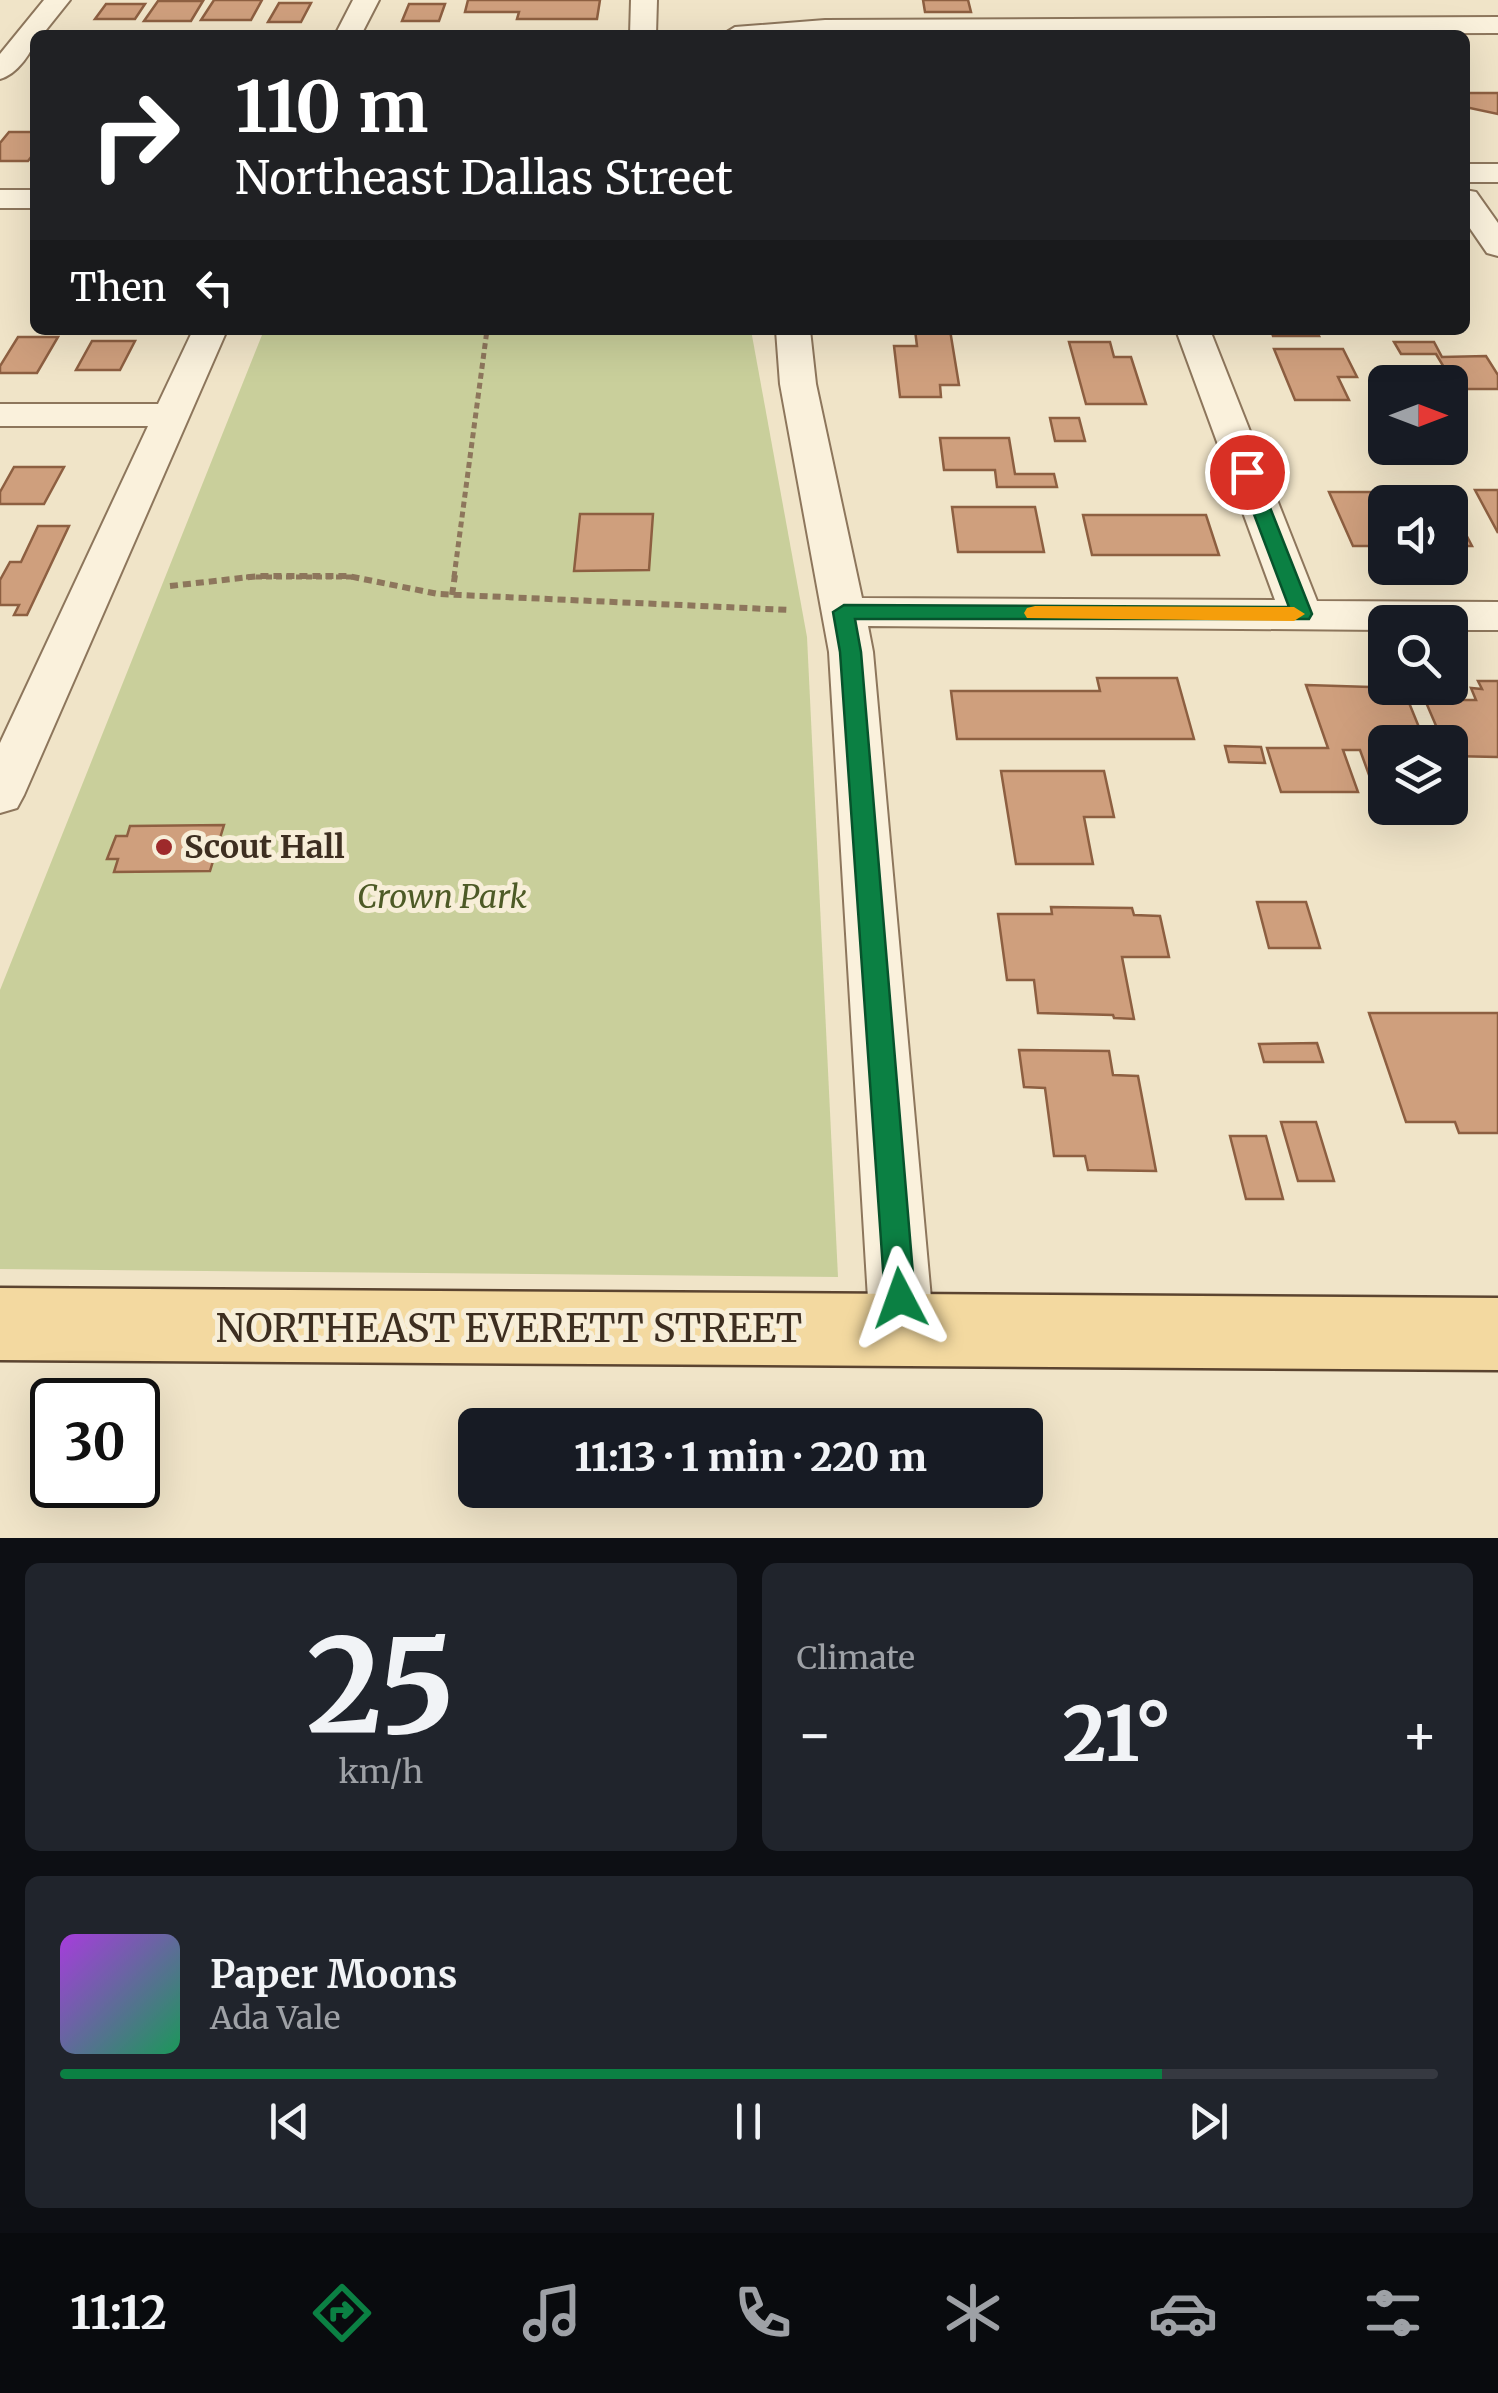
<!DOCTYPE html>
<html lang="en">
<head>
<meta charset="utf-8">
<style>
	:root { --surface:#171b24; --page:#20242c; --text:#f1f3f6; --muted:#9ea1a6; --line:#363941; --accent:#0b8043 }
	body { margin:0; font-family:Merriweather,serif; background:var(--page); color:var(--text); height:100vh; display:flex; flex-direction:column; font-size:38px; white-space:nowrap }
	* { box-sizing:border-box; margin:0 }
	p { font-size:32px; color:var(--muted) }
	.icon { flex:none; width:55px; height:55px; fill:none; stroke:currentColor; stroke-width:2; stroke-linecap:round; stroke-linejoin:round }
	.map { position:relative; height:1538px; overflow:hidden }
	.side { display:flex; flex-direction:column; gap:25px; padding:25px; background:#0d0f14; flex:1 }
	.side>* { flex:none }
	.guide { position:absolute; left:30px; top:30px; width:1440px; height:305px; border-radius:15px; box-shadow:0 10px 40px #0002; background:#202124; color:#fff; overflow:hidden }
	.needle { width:65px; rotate:90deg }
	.fabs { position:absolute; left:1368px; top:365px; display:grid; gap:20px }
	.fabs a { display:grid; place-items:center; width:100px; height:100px; border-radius:15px; background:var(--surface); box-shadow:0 10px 40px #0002; font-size:50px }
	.speed { position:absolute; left:30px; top:1378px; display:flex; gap:20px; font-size:50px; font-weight:700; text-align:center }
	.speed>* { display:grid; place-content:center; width:130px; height:130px; border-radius:50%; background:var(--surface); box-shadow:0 10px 40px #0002; line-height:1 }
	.speed .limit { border:5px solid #111; border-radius:15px; background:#fff; color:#111 }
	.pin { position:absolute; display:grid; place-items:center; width:85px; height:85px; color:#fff; margin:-42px; border:5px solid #fff; border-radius:50%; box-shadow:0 2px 10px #0007 }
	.me { position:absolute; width:110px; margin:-55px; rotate:356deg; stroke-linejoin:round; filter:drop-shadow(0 0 8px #0008) }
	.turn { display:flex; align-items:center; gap:35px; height:210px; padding:0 40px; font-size:45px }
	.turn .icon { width:130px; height:130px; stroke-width:2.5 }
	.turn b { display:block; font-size:70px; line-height:85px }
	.then { display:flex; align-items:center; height:95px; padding:0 40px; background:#0003; gap:20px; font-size:38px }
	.big { font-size:75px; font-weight:800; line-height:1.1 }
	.side .card { flex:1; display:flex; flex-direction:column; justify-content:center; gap:15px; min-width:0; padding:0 35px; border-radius:15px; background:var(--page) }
	.side .dial { align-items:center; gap:0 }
	.dial b { font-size:130px; line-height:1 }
	.song { display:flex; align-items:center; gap:30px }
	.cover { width:120px; height:120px; border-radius:15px; background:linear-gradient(135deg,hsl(280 70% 55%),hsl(150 70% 35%)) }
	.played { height:10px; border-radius:5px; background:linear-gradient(90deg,var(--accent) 80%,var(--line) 80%) }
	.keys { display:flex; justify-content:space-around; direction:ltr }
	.heat { display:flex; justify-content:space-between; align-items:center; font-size:55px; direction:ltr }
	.side .tiles { flex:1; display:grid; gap:25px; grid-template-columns:1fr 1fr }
	.card:last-child { grid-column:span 2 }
	.trip { position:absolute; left:458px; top:1408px; width:585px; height:100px; border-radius:15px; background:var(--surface); box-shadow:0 10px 40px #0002; font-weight:800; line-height:100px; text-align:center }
	.dock { display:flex; height:160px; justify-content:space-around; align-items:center; background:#090b0e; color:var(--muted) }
	.dock .icon { width:70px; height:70px }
	.dock .current { color:var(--accent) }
	.dock b { font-size:45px; color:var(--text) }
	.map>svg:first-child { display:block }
</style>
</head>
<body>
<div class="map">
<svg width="1498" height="1538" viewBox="0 0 1498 1538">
	<rect width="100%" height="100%" fill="#f0e4c8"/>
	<path fill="#c9cf9b" d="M264,330H751L807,637L838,1277L0,1269V990Z"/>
	<path fill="#cf9f7d" stroke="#8d5f41" stroke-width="2.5" d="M214,0H262L251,20H201Z
		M468,0H600L597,19H517L519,12H465Z
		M923,0H968L971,12H925Z
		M158,1H203L191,21H144Z
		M279,3H311L301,22H268Z
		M106,4H145L135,19H95Z
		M409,4H445L439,21H402Z
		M1465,93H1498V114L1465,107Z
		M9,132H35V152L28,161H0V143Z
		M915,330H950L959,385H940L941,397H900L894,346H917Z
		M1271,330H1316L1319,336H1273Z
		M18,337H58L37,373H0V366Z
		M92,341H135L120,370H76Z
		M1069,342H1110L1114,357H1131L1146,404H1086Z
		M1394,342H1434L1442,357L1486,356L1498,375V389H1457L1436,354H1401Z
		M1274,349H1343L1357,377H1338L1349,400H1295Z
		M1050,418H1079L1085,441H1055Z
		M940,438H1009L1015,474H1054L1057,487H997L995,470H944Z
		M14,467H64L44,504H0V492Z
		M1475,490H1498V533Z
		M1329,492H1403L1408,502H1385V546H1353Z
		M952,507H1035L1044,552H958Z
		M1450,508H1452L1472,546H1450Z
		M580,514H653L649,570L574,571Z
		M1083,515H1206L1219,555H1092Z
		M38,526H69L27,615H14L19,605H0V580L10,562H21Z
		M1097,678H1177L1194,739H957L951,691H1100Z
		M1478,681H1498V757L1450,756V742H1443L1425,700H1476L1471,688L1482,689Z
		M1306,685L1403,688L1425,742H1385V786H1373L1360,750H1343L1358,792H1281L1267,748H1328Z
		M1225,746L1261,747L1265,763L1229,762Z
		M1001,771H1104L1114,817H1084L1093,864H1016Z
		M224,825L210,871L114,872L118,859H107L116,836H127L130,826Z
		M1257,902H1306L1320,948H1269Z
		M1051,907L1132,908L1134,915L1160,916L1169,957H1122L1134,1019L1114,1018L1113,1015L1038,1013L1034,980H1007L998,914H1052Z
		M1369,1013H1498V1133H1459L1455,1122H1406Z
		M1317,1043L1323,1062H1264L1259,1044Z
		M1019,1050L1109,1051L1113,1075L1138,1076L1156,1171L1088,1170L1085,1156H1054L1045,1088L1024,1087Z
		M1281,1122H1316L1334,1181H1298Z
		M1230,1136H1266L1283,1199H1246Z"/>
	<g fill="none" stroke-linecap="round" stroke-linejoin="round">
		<g stroke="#8d765c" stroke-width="4">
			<path id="minor" d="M44,0H70L42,35H35C35,51 16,75 0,79V54Z
				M353,0H379L361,35H335Z
				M631,0H657L656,35H630Z
				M1498,17V33L722,35L735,27L825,20Z
				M1465,164H1498V182H1465Z
				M0,190H35V208H0Z
				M1465,190L1476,192L1498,223V256L1487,253L1465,221Z
				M193,330H227L24,795L17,808L0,813V743L148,426H0V404H158Z
				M776,330H810L816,384L862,598L1275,600L1176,330H1210L1317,601L1498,602V630H1450V622H1385V630L868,626L873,652L934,1332L925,1354L902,1363L879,1354L870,1332L829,652L780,384Z"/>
		</g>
		<g stroke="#5b4430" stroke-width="5">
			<path id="major" d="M0,1288L1498,1298V1370L0,1360Z"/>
		</g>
		<path stroke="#8d765c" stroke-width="5" stroke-dasharray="6 4" stroke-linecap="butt" d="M246,577H355
			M454,577L487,330"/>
		<path stroke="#8d765c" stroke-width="6" stroke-dasharray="8 5" stroke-linecap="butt" d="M170,586L259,576H348L438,594L790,610
			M452,595L455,575"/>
		<use href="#minor" fill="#faf1dc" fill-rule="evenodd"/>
		<use href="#major" fill="#f3d9a0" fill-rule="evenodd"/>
	</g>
	<path fill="#0b8043" stroke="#07532c" stroke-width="2.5" d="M1247,467L1256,472L1312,614L1309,619H855L861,652L915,1298L910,1309L900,1313L889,1309L885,1298L840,652L833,612L844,605L1289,607L1238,472Z"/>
	<path fill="#f59e0b" d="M1035,606L1294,607L1305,614L1294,621L1027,618L1024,613L1027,608Z"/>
	<circle fill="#9e2a2b" stroke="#f7eed8" stroke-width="4" cx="164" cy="847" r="10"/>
	<g text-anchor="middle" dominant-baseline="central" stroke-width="10" stroke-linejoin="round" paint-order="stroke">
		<g font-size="32" font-weight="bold" fill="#3d2e20" stroke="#f7eed8" text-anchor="start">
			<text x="184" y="847">Scout Hall</text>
		</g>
		<g font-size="32" font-style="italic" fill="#4d5a26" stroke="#f7eed8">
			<text x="442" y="897">Crown Park</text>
		</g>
		<g font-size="38" fill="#3d2e20" stroke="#f7eed8">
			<text x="509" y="1328">NORTHEAST EVERETT STREET</text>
		</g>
	</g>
</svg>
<div class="fabs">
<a><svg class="needle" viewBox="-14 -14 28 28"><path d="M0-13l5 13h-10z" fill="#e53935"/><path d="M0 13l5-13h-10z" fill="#9ea1a6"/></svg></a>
<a><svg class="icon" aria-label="sound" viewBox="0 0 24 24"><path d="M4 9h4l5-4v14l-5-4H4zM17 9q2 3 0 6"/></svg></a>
<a><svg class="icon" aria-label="search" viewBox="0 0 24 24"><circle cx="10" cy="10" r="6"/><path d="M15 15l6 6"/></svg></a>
<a><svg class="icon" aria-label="layers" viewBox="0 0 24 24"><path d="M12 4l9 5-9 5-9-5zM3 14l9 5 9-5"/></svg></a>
</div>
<div class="speed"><div class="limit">30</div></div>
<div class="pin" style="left:1247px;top:472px;background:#d93025"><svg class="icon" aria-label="arrive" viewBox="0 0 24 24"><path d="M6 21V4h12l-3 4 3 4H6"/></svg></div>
<svg class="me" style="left:900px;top:1298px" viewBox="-20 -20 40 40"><path d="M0-17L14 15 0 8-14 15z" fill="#0b8043" stroke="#fff" stroke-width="4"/></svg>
<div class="trip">11:13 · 1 min · 220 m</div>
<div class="guide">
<div class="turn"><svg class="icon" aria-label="right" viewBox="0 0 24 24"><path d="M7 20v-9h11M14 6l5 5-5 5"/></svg><div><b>110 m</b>Northeast Dallas Street</div></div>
<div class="then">Then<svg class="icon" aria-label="left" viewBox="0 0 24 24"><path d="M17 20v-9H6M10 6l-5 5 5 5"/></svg></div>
</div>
</div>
<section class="side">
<div class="tiles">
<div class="card dial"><b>25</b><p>km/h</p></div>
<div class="card"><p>Climate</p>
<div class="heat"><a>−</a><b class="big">21°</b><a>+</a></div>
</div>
<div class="card">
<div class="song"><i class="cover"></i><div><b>Paper Moons</b><p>Ada Vale</p></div></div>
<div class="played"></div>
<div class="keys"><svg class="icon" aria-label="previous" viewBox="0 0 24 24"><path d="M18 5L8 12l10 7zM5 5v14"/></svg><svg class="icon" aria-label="pause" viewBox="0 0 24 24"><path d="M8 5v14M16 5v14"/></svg><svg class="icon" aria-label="next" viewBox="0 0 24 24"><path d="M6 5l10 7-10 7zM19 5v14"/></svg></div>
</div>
</div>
</section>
<nav class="dock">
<b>11:12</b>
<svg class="icon current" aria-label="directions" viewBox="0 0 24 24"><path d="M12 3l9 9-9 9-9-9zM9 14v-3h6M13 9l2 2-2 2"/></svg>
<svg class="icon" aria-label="music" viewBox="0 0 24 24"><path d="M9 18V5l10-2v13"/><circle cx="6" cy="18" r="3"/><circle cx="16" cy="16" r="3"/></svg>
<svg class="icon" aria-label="phone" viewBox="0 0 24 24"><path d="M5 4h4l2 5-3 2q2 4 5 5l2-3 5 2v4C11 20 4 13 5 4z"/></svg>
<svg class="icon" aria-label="climate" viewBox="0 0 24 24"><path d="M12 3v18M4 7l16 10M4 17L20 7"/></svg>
<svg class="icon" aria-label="car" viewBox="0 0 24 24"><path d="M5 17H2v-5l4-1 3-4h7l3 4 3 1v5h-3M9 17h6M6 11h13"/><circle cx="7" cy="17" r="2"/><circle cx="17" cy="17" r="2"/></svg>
<svg class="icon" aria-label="filters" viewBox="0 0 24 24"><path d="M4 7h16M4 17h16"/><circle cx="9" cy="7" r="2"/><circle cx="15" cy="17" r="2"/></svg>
</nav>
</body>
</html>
